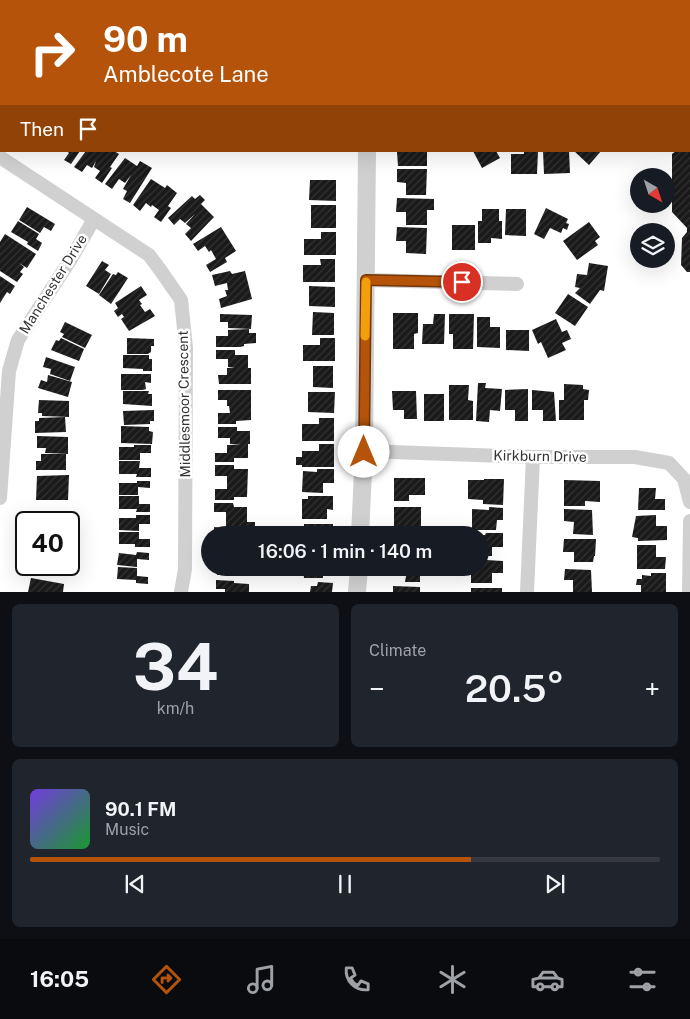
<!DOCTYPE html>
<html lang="en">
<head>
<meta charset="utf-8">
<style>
	:root { --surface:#171b24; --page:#20242c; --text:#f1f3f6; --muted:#9ea1a6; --line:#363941; --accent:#b45309 }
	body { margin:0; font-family:"Public Sans",sans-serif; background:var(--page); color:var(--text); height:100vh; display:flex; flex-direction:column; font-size:19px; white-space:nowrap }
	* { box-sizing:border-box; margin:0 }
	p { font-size:16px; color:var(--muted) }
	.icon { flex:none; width:28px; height:28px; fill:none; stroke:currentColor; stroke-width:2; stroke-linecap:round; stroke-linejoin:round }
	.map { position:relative; height:592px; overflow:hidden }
	.side { display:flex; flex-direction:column; gap:12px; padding:12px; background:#0d0f14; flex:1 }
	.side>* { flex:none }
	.hud { position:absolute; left:0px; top:0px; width:690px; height:152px; box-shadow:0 5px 20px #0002; background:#b45309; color:#fff; overflow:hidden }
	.needle { width:32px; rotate:141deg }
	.fabs { position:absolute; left:630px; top:168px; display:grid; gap:10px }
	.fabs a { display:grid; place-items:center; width:45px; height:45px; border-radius:50%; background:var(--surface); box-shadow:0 5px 20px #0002; font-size:25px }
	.speed { position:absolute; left:15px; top:511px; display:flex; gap:10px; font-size:25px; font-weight:700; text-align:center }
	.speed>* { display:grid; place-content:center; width:65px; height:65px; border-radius:50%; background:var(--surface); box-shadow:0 5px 20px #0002; line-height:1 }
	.speed .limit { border:2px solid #111; border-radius:8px; background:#fff; color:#111 }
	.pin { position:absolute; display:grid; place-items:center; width:42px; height:42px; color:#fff; margin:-21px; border:2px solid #fff; border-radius:50%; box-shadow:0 1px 5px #0007 }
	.me { position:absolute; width:55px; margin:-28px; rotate:0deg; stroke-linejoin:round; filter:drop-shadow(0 0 4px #0008) }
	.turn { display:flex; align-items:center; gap:18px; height:105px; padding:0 20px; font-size:22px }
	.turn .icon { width:65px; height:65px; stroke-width:2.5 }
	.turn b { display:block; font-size:35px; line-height:42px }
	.then { display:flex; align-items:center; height:48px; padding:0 20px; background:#0003; gap:10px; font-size:19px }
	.big { font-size:38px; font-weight:600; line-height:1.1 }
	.side .widget { flex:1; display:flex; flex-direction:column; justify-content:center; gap:8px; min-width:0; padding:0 18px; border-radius:8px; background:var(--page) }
	.side .dial { align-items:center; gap:0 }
	.dial b { font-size:65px; line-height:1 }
	.song { display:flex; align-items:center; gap:15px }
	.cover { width:60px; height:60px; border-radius:8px; background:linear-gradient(135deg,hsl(260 70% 55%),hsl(130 70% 35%)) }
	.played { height:5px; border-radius:2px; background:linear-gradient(90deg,var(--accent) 70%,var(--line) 70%) }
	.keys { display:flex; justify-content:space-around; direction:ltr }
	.heat { display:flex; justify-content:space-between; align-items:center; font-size:28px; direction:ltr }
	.side .tiles { flex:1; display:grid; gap:12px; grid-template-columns:1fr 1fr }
	.widget:last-child { grid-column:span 2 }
	.trip { position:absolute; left:201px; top:526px; width:288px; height:50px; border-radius:25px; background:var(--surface); box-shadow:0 5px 20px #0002; font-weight:600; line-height:50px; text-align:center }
	.tab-bar { display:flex; height:80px; justify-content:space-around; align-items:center; background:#090b0e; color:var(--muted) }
	.tab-bar .icon { width:35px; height:35px }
	.tab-bar .current { color:var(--accent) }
	.tab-bar b { font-size:22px; color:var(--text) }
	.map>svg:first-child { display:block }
</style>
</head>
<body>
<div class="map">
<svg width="690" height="592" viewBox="0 0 690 592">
	<defs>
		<pattern id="building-hatch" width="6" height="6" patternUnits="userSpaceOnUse" patternTransform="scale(1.25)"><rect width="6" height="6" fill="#1a1a1a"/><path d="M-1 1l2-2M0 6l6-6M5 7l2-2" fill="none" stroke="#333"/></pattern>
	</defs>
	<rect width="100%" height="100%" fill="#fff"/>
	<path fill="url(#building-hatch)" d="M67,151H80L71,164L64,160L69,153Z
		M86,151H114L119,154L110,167L112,168L102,183L95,178L100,171L94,167L96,161L92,168L87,165L82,172L74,167Z
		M407,151H427V166H398L397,152Z
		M473,151H496L500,158L482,168Z
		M524,151H538L537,174H511V154H524Z
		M543,151H569L570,173L544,174Z
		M574,151H601L589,165Z
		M676,151H690V272H687L681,265L682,238L687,232V228L672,212V154Z
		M125,158L137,166L140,161L152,168L130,203L123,199L127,191L123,189L131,175L125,183L119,179L112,189L105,184Z
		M397,169H427L426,195H406V183L397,182Z
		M151,179L165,188L167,185L177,193L168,206L171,208L161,222L154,217L159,210L152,205L151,207L146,203L140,211L133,205Z
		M310,180H336V201L309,200Z
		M200,195L205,200L201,204L214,217L191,241L185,234L191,228L186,224L195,214L185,223L180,219L174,225L168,218L192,196L195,199Z
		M397,198L434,199V210H427V225H406V212H396Z
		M311,205H336V228H311Z
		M27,207L55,224L51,231L44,227L40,233L19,220Z
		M546,208L568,219L566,223L569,224L567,230L563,228L561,233L550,228L544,239L534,234Z
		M482,209H499V221H502V239L491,238V243H478V221H482Z
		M506,209H526V236L505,235Z
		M18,221L39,234L36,239L42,243L38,251L27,244L28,242L11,232Z
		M589,222L600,237L595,241L598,245L577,260L563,241Z
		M452,225H475V250H452Z
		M221,227L236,251L225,258L227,262L210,272L206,265L216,259L211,250L209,252L205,246L198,251L193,244Z
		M397,227L427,228L426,254L406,253V241H396Z
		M321,232H336V255H304V239H321Z
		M5,234L36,254L27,268L19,263L24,267L20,272L23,274L17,282L0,271V242Z
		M320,259H335V282H303V265H321Z
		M102,261L109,265L105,270L111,274L99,294L86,286Z
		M589,263L608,266L604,291L600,290L590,304L575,293L580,288L575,287L577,274L587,275Z
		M230,271L232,274L245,271L252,299L221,308L219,299L227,296L225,290H228L227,283L215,286L212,275Z
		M118,272L128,278L111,304L99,295L113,274L116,275Z
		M0,276L15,286L10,294L7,292L0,303Z
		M141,286L147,295L139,300L142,304L140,305L145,312L150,309L155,316L129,331L121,319L124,317L122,314L118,317L114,311L118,308L115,303Z
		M309,286L335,287V307L309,306Z
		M568,294L588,307L575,326L555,313Z
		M313,312L334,313V335H312Z
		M393,313H418V333L414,334V349H393Z
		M220,314L252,315L251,329L228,328V322H220Z
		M434,314H445L444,344H422L423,324H433Z
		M449,314H474L473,349H453V334H449Z
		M477,317H490V327H500V348L477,347Z
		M556,319L562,332L567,330L571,339L562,343L566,350L548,358L541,342L538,344L532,330Z
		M65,322L92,335L85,348L62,337L64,334L60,332Z
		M249,329V333H256V343L244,344V346L240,347H216V336H228V330Z
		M506,330H529V351L506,350Z
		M61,338L84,349L79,361L51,350L56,340L59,341Z
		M127,338L154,339V346H151V352L148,354H127Z
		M320,338H335V361H303V345H320Z
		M216,350H235V355H248V368H251V384H219L218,375H227V368H235L228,367V359H216Z
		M123,355H149V359H152V371H143V369L123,368Z
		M46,357L75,367L70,381L50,374L51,369L43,367Z
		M313,366H333V388L313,387Z
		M121,374H151V383L145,382L146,389L143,390H121Z
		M48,375L72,382L68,397L38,388L41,380L47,382Z
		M478,383H486L485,388L502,389L500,411L490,410L489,422L476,421Z
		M564,384L583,385V389L589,390L588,400H584V420H559V400H564Z
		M449,385H469L468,400L473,401V420H449Z
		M528,389V421H515V410H505V390Z
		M218,390H251V420L236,421V424H218V413H230L229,406H227V400H218Z
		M532,390L554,392L556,421H543V410H532Z
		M123,391H149L148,394H152V406L123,404Z
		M392,391H416L417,419H404V410H393Z
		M308,392H335L334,413L308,412Z
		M424,394H444V421H424Z
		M39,400L69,401V417L42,416V413H38Z
		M154,410V421H150V424L124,425L123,411Z
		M65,417L66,432L35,433V421H39V418Z
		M319,418H334V441H302V424H319Z
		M121,426L149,427V431L153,432L152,444L121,443Z
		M218,427H237V431H250V444H248V458H234V462H215V453H227V445H241L230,444V438H218Z
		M37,436L68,437V454L45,453L46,448H37Z
		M319,444H334V467H302V465H296V457H302V451H319Z
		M134,445H151V453H140V460H119V447H134Z
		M41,454H66V470H36V461H41Z
		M119,461H140L139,468H151V477H136L137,474H119Z
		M215,465H234V469H248L247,497H234V500H215V489H227V476H215Z
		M317,469H334V483H323V493L302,492L303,471L317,472Z
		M69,475L68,500H36L37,476Z
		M394,478H425V495H409V501H394Z
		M484,479H504L503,505L483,504V500L468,499V480H484Z
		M564,480L600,481V502L585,501V506H564Z
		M137,481H150V488L138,487V495H119V483H137Z
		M639,488H656L655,499H665V510H638Z
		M119,496H139V504H150V512H136L137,509H119Z
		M308,496H333V510L327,509V519H302V499H308Z
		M214,503H233L234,507H247V522H255V535H214V527L226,528V512H214Z
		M394,507H421V527H394Z
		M489,507L503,508V520H497L496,530H472V509L489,510Z
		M564,509L592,510L593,535L573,534L574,522L564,521Z
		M38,512H61V522H38Z
		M136,515H150V524H139V531L119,530V518H136Z
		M656,515V526H667V540L638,541V538L632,537L636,516Z
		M304,524H333V535H304Z
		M119,532H139V539H150V547H135V544H119Z
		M394,533H425V535H394Z
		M486,533H503V547H492V556H480V535H485Z
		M564,539H596L595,556H594L593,562H574V552H563Z
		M637,545H656V557H666L665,569H637Z
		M137,552L149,553V560L137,559V567L117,565L119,553L136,555Z
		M486,560L503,561V573H492V583H471V568H480V561Z
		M33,565H67L66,575L33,572Z
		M118,567L137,568V576L148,577V584L136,583V580L117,579Z
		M217,568H250V575H217Z
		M303,568H323V578H304Z
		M394,568H420V582H405L406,576H393Z
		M565,569L591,570L592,592H573V580H564Z
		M651,573H666V592H641V585H636L637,579H642V575L651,576Z
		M31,578L64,584L63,592H28Z
		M216,580L234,581V583L249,584V592H225V589H216Z
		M318,582L333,583L332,592H310L311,586H317Z
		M393,586L420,587V592H393Z
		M471,588H502V592H471Z"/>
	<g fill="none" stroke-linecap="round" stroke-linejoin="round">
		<path stroke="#d0d0d0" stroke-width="14" d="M90,0L91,1
			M499,0L501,1
			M22,1L23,0
			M0,34L1,32
			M689,84H690
			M0,157L149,255L161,271L181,300L186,348L185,569L181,592
			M366,280L517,284
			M364,451L533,457H635L669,463L684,479L690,502
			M0,498L9,371L18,340L71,259L94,219
			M527,592L533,457
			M689,592L690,521"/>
		<path stroke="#d0d0d0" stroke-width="18" d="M371,1V0
			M360,535L364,451L367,151
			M357,592L359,568"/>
	</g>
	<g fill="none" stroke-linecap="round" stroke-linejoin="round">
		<g stroke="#753606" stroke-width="12">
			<path id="route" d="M364,452L366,280L462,282"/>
		</g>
		<use href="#route" stroke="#b45309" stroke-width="9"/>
		<path stroke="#f59e0b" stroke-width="9" d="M365,336L366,282"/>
	</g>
	<g text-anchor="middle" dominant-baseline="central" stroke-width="5" stroke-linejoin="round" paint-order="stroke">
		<g font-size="14" fill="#333" stroke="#fff">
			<text transform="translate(53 284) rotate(-58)">Manchester Drive</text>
			<text transform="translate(184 404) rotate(-91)">Middlesmoor Crescent</text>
			<text transform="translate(540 456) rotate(1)">Kirkburn Drive</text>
		</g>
	</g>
</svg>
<div class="fabs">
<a><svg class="needle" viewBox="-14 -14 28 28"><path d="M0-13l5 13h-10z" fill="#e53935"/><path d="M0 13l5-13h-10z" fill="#9ea1a6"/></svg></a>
<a><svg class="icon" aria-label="layers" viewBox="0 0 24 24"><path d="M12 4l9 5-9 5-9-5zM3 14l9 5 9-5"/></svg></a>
</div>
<div class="speed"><div class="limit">40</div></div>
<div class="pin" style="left:462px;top:282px;background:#d93025"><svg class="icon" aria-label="arrive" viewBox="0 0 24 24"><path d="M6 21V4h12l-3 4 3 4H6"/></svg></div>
<svg class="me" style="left:364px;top:452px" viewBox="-20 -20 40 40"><circle r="19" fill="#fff"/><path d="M0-13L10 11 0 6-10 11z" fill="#b45309"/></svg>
<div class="trip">16:06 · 1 min · 140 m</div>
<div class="hud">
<div class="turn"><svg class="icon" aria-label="right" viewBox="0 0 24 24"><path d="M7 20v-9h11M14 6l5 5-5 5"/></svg><div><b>90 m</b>Amblecote Lane</div></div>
<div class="then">Then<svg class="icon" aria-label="arrive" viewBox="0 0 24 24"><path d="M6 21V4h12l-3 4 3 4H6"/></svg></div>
</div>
</div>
<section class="side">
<div class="tiles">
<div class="widget dial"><b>34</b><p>km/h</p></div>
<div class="widget"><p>Climate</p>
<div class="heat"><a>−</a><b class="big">20.5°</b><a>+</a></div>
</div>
<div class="widget">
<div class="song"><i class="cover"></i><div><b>90.1 FM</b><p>Music</p></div></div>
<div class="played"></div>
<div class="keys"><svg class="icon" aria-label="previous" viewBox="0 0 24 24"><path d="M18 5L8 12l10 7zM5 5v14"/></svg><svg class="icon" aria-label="pause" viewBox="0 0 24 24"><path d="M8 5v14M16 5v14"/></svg><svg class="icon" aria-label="next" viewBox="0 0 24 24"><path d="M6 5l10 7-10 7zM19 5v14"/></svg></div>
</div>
</div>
</section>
<nav class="tab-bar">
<b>16:05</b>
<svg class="icon current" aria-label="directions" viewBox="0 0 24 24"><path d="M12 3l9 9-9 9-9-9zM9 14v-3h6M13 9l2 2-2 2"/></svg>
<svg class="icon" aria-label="music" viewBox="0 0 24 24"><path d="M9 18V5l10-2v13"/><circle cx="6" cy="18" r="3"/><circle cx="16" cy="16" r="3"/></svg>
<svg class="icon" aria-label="phone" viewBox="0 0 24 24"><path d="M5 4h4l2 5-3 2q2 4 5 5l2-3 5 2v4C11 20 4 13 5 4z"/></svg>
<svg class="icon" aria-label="climate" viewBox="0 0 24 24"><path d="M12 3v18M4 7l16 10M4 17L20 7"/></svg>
<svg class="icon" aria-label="car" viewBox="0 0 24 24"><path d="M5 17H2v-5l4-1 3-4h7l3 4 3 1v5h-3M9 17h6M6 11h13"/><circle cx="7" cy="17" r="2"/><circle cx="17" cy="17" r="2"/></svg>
<svg class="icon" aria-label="filters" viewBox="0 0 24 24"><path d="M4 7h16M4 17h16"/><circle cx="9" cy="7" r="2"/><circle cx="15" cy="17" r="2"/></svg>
</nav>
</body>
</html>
